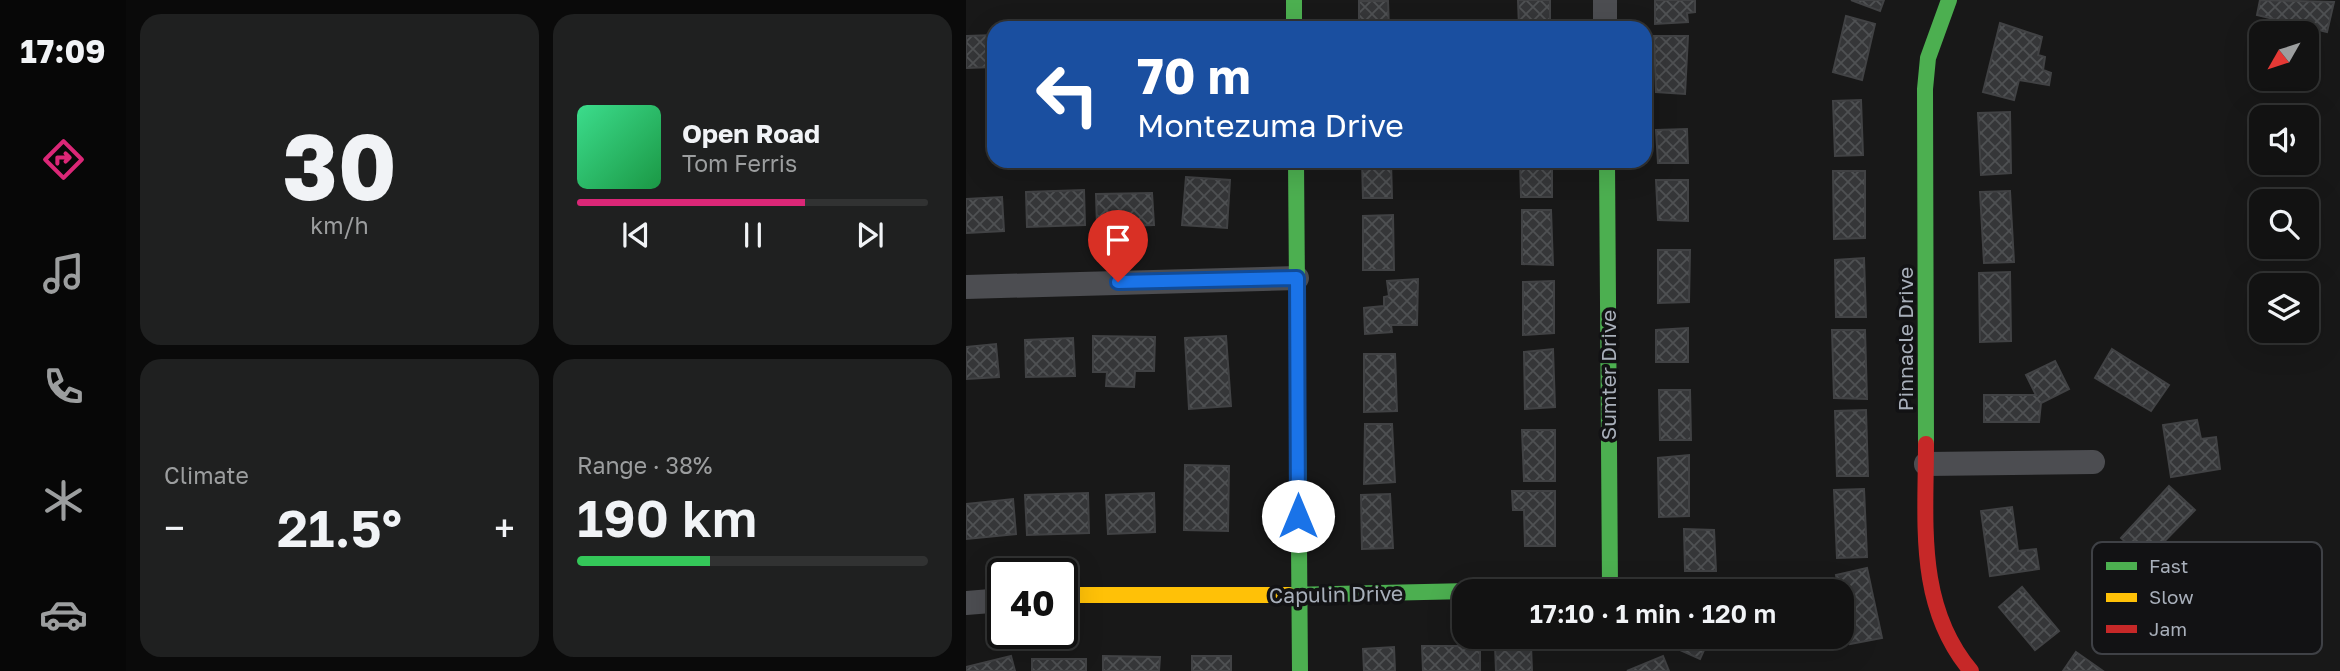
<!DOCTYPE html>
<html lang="en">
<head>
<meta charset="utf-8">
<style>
	:root { --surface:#121212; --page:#1f2020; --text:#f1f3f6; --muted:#9c9e9f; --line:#313232; --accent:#db2777 }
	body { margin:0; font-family:"Golos Text",sans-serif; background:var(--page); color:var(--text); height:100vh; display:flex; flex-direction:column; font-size:26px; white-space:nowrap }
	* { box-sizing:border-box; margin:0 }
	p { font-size:23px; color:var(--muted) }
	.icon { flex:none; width:38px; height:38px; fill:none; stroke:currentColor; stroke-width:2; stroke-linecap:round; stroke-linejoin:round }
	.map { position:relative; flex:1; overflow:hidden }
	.details { display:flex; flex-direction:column; gap:14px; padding:14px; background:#0a0a0a; width:840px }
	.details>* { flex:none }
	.hud { position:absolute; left:21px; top:21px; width:665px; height:147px; border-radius:21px; box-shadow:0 7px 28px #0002,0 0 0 2px var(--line); background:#1a4fa0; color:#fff; overflow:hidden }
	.needle { width:46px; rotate:231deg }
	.fabs { position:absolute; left:1283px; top:21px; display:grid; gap:14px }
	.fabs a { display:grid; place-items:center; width:70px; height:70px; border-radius:14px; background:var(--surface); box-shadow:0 7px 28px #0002,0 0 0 2px var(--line); font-size:35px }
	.speed { position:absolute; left:21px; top:558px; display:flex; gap:14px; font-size:35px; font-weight:700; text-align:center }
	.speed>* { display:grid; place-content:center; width:91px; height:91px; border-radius:50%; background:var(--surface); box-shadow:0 7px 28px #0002,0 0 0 2px var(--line); line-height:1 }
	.speed .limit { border:4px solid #111; border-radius:10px; background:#fff; color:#111 }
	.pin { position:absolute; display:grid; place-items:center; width:60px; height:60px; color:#fff; margin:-72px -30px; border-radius:50% 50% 50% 0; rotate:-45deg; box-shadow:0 0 7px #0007 }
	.pin .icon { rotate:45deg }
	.me { position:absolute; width:77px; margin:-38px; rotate:0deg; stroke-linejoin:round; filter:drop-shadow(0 0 5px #0008) }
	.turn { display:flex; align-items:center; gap:24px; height:147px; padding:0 35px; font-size:32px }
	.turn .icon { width:91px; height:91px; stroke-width:2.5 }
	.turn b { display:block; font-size:49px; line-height:60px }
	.big { font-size:52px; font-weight:600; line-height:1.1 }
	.details .tile { flex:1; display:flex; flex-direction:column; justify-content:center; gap:10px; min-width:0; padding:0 24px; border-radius:21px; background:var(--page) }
	.details .dial { align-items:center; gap:0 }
	.dial b { font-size:91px; line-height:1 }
	.song { display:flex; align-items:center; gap:21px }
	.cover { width:84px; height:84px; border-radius:10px; background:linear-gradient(135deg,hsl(150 70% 55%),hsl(140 70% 35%)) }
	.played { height:7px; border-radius:4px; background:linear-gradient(90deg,var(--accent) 65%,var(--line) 65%) }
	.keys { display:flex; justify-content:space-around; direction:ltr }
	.heat { display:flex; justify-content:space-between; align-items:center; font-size:38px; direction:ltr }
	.charge { height:10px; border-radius:5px; background:linear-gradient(90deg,#34c759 38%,var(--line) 0) }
	.details .tiles { flex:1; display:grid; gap:14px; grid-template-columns:repeat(2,1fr) }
	.trip { position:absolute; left:486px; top:579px; width:402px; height:70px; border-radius:21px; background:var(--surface); box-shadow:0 7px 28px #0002,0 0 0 2px var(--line); font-weight:600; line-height:70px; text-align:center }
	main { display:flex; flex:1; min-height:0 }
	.menu { display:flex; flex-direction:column; width:126px; justify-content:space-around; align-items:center; background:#070707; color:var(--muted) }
	.menu .icon { width:49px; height:49px }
	.menu .selected { color:var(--accent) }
	.menu b { font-size:32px; color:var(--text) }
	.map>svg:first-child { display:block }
</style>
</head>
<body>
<main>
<nav class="menu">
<b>17:09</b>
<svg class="icon selected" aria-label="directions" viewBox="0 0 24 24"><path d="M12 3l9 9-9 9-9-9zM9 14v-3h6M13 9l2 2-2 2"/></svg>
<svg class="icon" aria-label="music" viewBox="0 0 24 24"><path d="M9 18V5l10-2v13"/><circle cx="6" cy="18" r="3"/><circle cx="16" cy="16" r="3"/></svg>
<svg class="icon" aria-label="phone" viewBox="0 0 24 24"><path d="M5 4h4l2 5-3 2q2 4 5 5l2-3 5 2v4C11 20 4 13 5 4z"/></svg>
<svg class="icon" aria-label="climate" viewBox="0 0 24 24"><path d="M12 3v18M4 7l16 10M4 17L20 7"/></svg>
<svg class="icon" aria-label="car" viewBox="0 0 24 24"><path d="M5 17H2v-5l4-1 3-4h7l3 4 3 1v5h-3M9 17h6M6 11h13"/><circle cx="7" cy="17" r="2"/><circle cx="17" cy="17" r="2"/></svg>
</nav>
<section class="details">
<div class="tiles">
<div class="tile dial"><b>30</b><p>km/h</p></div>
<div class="tile">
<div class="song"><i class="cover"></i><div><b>Open Road</b><p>Tom Ferris</p></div></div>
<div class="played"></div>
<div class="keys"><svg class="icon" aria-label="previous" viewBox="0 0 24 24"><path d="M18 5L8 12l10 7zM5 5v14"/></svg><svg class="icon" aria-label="pause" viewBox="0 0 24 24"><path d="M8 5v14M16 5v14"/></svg><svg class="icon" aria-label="next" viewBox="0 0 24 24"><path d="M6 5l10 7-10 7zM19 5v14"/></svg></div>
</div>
<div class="tile"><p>Climate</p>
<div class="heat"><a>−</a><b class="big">21.5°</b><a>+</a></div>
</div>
<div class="tile"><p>Range · 38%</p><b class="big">190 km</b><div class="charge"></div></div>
</div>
</section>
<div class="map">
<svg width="1374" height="671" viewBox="0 0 1374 671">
	<defs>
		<pattern id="building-cross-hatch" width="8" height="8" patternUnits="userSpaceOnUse" patternTransform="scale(1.75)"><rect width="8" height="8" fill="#353638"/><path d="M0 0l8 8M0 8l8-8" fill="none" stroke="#4f5153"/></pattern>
	</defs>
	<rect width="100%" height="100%" fill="#181818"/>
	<path fill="url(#building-cross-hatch)" stroke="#414244" stroke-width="2" d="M552,0H584V28H553Z
		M689,0H729V12L721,13L722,22L689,24Z
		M885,0H918L914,11Z
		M1294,0L1368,2L1361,32L1291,15Z
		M393,1H422L423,28H393Z
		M880,16L909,24L896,80L867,72Z
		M1034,23L1076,37L1072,55L1079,57L1077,70L1085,73L1083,85L1053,80L1048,100L1017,92Z
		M28,35V67L0,68V36Z
		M688,36H722L719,94L690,92Z
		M895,100L897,155L869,156L867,101Z
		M1044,112L1045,173L1015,175L1012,113Z
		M721,129L722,163H692L690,130Z
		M396,161H425L426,198H397Z
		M554,161H586V197H555Z
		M867,171H899V238L868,239Z
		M220,177L264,180L261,228L216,225Z
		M690,180H722V221L692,220Z
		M118,190L119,225L61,227L60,192Z
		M1044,191L1048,262L1018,263L1014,192Z
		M186,193L188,225L131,227L130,194Z
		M36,197L38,231L0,233V199Z
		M556,210H585L587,265L556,264Z
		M427,215L428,270H397V216Z
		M692,250H724L723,302L692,303Z
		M898,258L900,317H870L869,260Z
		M1044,272L1045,341L1014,342L1013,273Z
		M452,279L451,325H425L426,332L399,334L398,308L418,306V297L423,296L421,281Z
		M588,281V333L557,335V282Z
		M722,328V362H690V330Z
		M866,330H899L901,399L868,398Z
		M127,336L189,337L188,371H169L168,387L140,386L141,372H127Z
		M260,336L265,406L223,409L219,338Z
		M107,338L109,376L60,377L59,340Z
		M30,344L33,377L0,379V347Z
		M587,349L589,407L559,409L558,352Z
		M1146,349L1203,385L1185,411L1129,378Z
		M398,354H429L431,411L398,412Z
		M1089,361L1103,389L1075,403L1073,422H1018V395H1070L1060,375Z
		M693,390H724L725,440H694Z
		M900,410L902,476H871L869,411Z
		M1231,420L1235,439L1250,437L1254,469L1205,477L1197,425Z
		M399,424H426L429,482L398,484Z
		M556,430H589V481H558Z
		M723,455V516L693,517L692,458Z
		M219,465L263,466L262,531L218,530Z
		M1203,486L1229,510L1180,560L1155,538Z
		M898,489L901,557L871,558L868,490Z
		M546,491H589V546H559L558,510H547Z
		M122,493L123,533L61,535L59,495Z
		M188,493L189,532L142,534L140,495Z
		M424,494L427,548L396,549L395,495Z
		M47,499L50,534L0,539V504Z
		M1046,507L1052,551L1070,549L1073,569L1024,576L1015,511Z
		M718,529L748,530L750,571H719Z
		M901,568L916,638L884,644L877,592H873L870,575Z
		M1056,587L1093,631L1069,650L1033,607Z
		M709,637H744L734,659L705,646Z
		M565,645L566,671H530L529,646Z
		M456,646H514V671H457Z
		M428,647L429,671H398L397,649Z
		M1110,652L1137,671H1097Z
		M45,656L49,671H0V667Z
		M137,656L194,657L193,671H137Z
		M226,656H265V671H226Z
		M697,656L703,671H661Z
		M66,659H120V671H66Z"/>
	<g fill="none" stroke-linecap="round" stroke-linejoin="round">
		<path stroke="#4c4d51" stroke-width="24" d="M639,0V28
			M0,287L331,278
			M960,464L1127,462
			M0,603L37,600"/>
		<path stroke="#4caf50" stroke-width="16" d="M328,0V28
			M330,161L334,671
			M960,444L959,89L962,58L983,0
			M322,595L644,588L641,161"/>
		<path stroke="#ffc107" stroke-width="16" d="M96,595H322"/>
		<path stroke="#c62828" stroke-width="16" d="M960,444C960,523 950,606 1005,671"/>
	</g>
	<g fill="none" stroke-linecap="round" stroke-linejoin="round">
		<g stroke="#114b97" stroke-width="18">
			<path id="route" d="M152,282L331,278L332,516"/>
		</g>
		<use href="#route" stroke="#1a73e8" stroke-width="12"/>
	</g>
	<g text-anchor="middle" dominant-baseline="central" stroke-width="7" stroke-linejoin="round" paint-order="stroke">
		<g font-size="21" fill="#a8afba" stroke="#121214">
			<text transform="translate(939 339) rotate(-90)">Pinnacle Drive</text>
			<text transform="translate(642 375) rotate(-90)">Sumter Drive</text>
			<text transform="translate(370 594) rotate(-1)">Capulin Drive</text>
		</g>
	</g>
	<rect x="1126" y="542" width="230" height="112" rx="10" fill="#121214" stroke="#3f4146" stroke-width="2"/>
	<rect x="1140" y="562" width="31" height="8" fill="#4caf50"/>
	<rect x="1140" y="593" width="31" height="9" fill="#ffc107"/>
	<rect x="1140" y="625" width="31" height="8" fill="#c62828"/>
	<g font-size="19" fill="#a8afba">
		<text x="1183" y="573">Fast</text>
		<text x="1183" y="604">Slow</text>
		<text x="1183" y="636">Jam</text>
	</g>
</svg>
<div class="fabs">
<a><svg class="needle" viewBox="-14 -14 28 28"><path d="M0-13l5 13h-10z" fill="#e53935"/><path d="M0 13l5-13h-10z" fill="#9c9e9f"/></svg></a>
<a><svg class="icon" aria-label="sound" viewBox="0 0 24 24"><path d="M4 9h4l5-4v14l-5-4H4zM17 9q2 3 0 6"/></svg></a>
<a><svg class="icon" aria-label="search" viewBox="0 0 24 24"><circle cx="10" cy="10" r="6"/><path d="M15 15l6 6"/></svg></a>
<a><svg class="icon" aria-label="layers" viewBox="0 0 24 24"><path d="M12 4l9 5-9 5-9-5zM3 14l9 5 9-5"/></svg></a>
</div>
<div class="speed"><div class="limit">40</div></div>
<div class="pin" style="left:152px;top:282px;background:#d93025"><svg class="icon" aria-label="arrive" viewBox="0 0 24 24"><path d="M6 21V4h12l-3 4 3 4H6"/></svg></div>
<svg class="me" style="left:332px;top:516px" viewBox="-20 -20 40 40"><circle r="19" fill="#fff"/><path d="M0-13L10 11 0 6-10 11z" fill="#1a73e8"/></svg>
<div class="trip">17:10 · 1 min · 120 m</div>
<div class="hud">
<div class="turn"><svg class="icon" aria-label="left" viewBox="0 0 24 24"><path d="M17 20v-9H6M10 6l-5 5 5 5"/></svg><div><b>70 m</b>Montezuma Drive</div></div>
</div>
</div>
</main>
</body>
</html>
